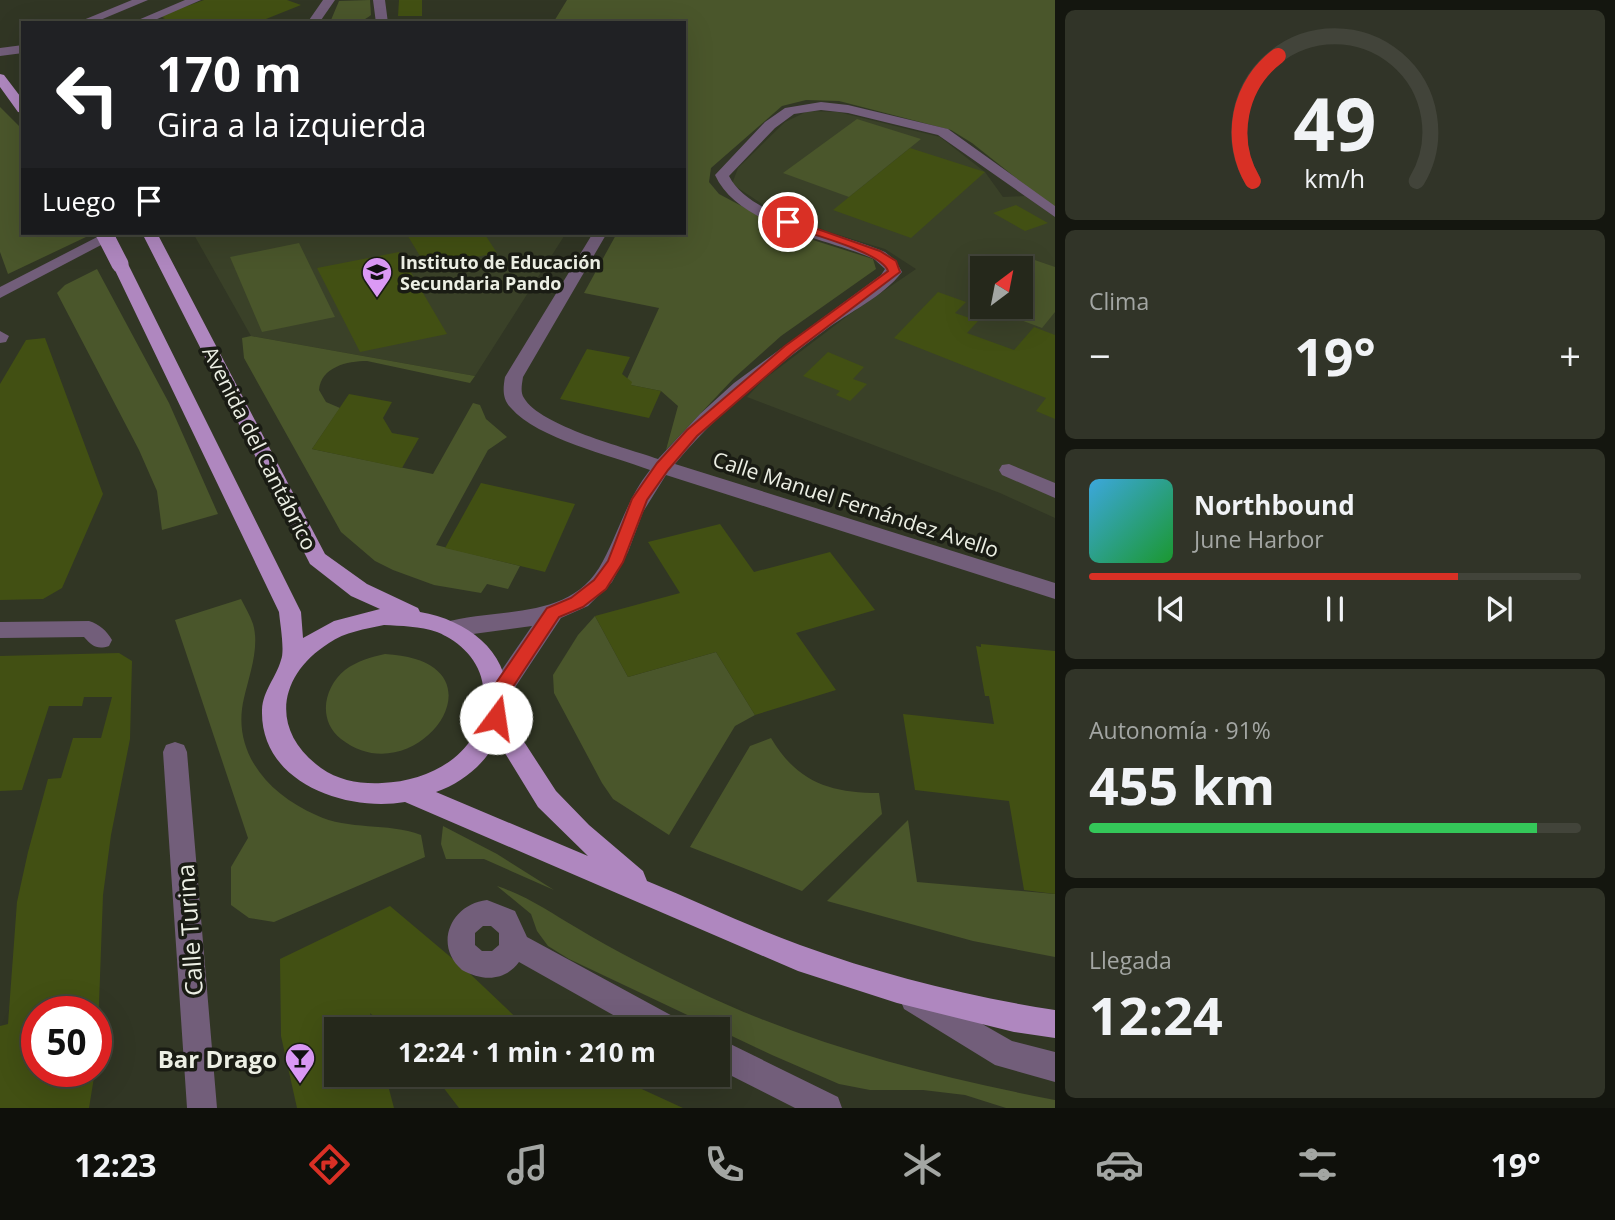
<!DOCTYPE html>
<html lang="es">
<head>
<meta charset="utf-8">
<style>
	:root { --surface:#25281b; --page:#313428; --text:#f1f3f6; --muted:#a3a6a3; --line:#42443a; --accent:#d93025 }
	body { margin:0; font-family:"Open Sans",sans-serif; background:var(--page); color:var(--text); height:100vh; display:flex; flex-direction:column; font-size:26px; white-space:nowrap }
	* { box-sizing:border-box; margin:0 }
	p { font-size:23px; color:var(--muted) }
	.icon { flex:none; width:38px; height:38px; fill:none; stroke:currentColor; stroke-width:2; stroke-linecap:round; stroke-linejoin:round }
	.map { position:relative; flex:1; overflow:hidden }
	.side { display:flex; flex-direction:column; gap:10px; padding:10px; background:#14160f; width:560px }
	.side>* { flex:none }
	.banner { position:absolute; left:21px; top:21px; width:665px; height:214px; border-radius:0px; box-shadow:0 7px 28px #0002,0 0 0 2px var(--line); background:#202124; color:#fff; overflow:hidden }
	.needle { width:46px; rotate:32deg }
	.tools { position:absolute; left:970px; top:256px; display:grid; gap:14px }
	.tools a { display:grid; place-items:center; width:63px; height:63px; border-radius:0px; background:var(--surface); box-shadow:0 7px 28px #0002,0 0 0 2px var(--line); font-size:35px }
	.speed { position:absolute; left:21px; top:996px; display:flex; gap:14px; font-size:35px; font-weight:700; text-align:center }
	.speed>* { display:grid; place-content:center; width:91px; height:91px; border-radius:50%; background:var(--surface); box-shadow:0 7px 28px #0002,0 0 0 2px var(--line); line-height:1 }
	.speed .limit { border:10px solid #d22; background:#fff; color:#111 }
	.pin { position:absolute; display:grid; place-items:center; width:60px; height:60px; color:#fff; margin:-30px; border:4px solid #fff; border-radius:50%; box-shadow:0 2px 7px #0007 }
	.me { position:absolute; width:77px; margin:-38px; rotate:14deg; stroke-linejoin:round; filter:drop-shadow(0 0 5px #0008) }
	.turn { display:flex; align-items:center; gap:24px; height:147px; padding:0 21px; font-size:32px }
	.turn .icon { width:91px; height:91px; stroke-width:2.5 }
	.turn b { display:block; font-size:49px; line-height:60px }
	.then { display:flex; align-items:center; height:66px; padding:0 21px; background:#0003; gap:14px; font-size:26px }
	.big { font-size:52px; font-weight:700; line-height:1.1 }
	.side .tile { flex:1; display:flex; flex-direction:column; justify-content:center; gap:10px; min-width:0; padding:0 24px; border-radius:10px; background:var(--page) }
	.side .dial { align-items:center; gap:0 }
	.dial svg { height:182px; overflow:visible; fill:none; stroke:var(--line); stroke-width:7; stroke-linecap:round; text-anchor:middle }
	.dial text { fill:var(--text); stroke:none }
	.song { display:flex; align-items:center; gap:21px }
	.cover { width:84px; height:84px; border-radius:10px; background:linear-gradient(135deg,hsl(200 70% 55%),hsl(130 70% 35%)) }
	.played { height:7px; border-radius:4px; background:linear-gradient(90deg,var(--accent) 75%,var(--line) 75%) }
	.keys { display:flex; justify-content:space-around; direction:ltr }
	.heat { display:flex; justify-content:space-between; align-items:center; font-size:38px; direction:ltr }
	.charge { height:10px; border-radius:5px; background:linear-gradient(90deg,#34c759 91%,var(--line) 0) }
	.trip { position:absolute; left:324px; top:1017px; width:406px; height:70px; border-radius:0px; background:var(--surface); box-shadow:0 7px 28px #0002,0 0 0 2px var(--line); font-weight:700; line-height:70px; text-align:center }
	.tab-bar { display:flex; height:112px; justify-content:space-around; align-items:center; background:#0f100b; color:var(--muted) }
	.tab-bar .icon { width:49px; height:49px }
	.tab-bar .on { color:var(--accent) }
	.tab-bar b { font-size:32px; color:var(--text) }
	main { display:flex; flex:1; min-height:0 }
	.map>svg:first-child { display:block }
</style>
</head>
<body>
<main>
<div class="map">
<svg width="1055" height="1108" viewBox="0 0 1055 1108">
	<rect width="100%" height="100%" fill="#313624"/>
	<path fill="#3a4128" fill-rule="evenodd" d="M808,111L838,112L940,137L985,172L1003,197L1025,196L1055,217V518L1000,493L747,397L763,380L850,314L916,269L885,249L829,232L768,208L732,184L738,168L785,122ZM982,268H1020V306H982Z
		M193,233H566L475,376L251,336Z"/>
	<path fill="#4a562b" d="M370,0L371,15C360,24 344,26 331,20L339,1Z
		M567,0H1055V209L972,143L951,130L839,101L806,100L782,106L711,168L709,182L719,194L794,234L873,259L876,269L781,336L734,378L666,450L678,406L661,391L631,385L627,379L659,308L584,293L617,233H684V23H553Z
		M0,107L23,130V233H84L86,237L8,274L0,252Z
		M857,119L921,139L849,197L783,173Z
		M299,243L335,317L262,332L230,257Z
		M1023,256L1055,267V312L1042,328L984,306H1020V268H1013Z
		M97,269L169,403L218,514L162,530L157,491L139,450L57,293L65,285Z
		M251,336L475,376L470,383L367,361C347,361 321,367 319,390L326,402L340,408L312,449L433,474L473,403L480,405L486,419L507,437L488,450L436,545L520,566L508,589L487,584L481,593L434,585L393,570L375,561L341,532L244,358L242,338Z
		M241,599C245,607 250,615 253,624C260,647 249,676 244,698C231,752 268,794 316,815C349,831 387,822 421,835L425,857L274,922L249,918L231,905V867L248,838L175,620Z
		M595,616L628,677L716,652L755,715L735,726L669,835L613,799L602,783L554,693L553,675L578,635Z
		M385,654C516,661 416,798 341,739C317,720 324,687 345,670C357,661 371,657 385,654Z
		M771,738C797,782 830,793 879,793L882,814L802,891L690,847L750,746Z
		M908,820L917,882L1055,894V957L973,941L827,901Z
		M443,826L497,854L554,890L484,859H446L441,844Z
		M497,886C527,896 551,913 577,928C615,951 655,971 695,990C809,1045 931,1076 1055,1100V1108H1006L965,1095L923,1090H870L839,1084L772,1055L569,959L548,946L537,931L531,914Z"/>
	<path fill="#425013" d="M204,0H287L301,5L256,23H154L165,18L159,16Z
		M399,0H422V16H398Z
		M910,148L985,172L911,238L833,210Z
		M1016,205L1048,223L1025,231L993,213Z
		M406,233H484L497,253L426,266Z
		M399,252L447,334L360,352L317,268Z
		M938,292L966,302L955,313L978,321L967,333L1014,350L1034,327L1055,335V419L1036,411L1046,398L894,338Z
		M45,338L103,494L62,588L43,599L0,600V384L26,340Z
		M587,349L630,357L622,374L632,382L631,385L661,391L649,418L560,399Z
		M828,352L864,367L853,379L867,384L850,401L836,395L840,391L803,376Z
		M349,394L392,402L383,418L392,433L419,438L402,468L312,449Z
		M481,483L575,504L545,572L445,548Z
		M720,524L754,572L830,552L875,610L796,633L836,690L755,715L716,652L628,677L595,616L680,593L648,542Z
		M981,644L1055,651V894L1024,890L1009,801L915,790L903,714L994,724L989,696H985L976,646L981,647Z
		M119,653L132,661L130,739L111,835L103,895L98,1031H96V1012H37V1071H95L89,1108H0V1026L8,1024L17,902L28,852L48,779L61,778L73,738H101L112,697H84L82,706H49L22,790L0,791V656Z
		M390,906L466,970L528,1029H387L370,1013L374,1029H336V1074H385L394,1108H297L281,1036L280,959Z
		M433,1074H609L683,1108H459Z"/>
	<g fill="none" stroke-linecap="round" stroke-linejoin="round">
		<path fill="#725e7a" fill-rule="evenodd" d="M132,0H148L93,23H76Z
			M185,0H201L148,23H131Z
			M323,0H335L319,23H307Z
			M373,0H385L388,23H376Z
			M23,45V53L0,56V48Z
			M821,102L848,105L948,129L1055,206V217L938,135L848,113L821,110L794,114L775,128L729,176C751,219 842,233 885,252L895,260L902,272C883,297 849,312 824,331C770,371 718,412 675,464L1055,583V599L666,475L643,512L628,552L612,582L588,606L561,618L506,701L498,703L490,701L486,694L490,687L532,626L451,637L443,635L440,629L443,623C498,606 571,623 603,561C620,529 627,499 650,470C610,455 538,439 511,408C502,399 503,388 505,377L593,233H607L523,377C522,384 520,392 524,398C540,426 627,448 658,459L700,414L734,383L881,275L885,269L874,259C825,237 739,227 715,175L765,122L785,108Z
			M105,233H124L0,298V287Z
			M0,331L9,336L6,342L0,343Z
			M1009,464L1055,483V498L1002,475L999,470L1002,465Z
			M89,621C99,624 107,631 112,640L109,646C97,650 92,646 84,637L0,638V622Z
			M175,742L184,745L187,752L217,1108H187L163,752L166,745Z
			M487,900L515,911L527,937L678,1019L683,1029H638L519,962C504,982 482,981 462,970C433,945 451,904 487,900ZM483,926H491L499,933V945L492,951H482L475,945V933Z
			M914,985L1012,1041L1055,1052V1082L995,1065L904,1009L900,999L904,989Z
			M718,1038L838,1097L842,1108H795L718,1069Z"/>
		<path fill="#af87bf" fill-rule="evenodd" d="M0,74L4,75L23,100V113L18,112L0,87Z
			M142,233H157L325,554L367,584L418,608L420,612C472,621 516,657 506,714L556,791L589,825L643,871L647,881C698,902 748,926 800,945C882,975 970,997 1055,1010V1038L1014,1032L897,1003L798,971L405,802C346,812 260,783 262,710C263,690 276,678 281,660C285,651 280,623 279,612L112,264L114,261H126L128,264L301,612L303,638L334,621L380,609L351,596L310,564ZM384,625C401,626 420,626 437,632C460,641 480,661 483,686C490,746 438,781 382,783C361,784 339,781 321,768C270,731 277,676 329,643C345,632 365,629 384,625ZM497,740L538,807L588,856L436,792C462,783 485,764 497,740Z"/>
		<path stroke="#af87bf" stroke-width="17" d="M104,233L120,264"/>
	</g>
	<path fill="#d93025" stroke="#8d1f18" stroke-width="2" d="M784,220H792L880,251L896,261L900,272L794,352L697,436L668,470L647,500L623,562L606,589L583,607L559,617L507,696L502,724L496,726L489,724L487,718L492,689L547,608L571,598L594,580L608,561L632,499L657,463L687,430L785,346L888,271C882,252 804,232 784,225Z"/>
	<defs>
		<g id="school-pin" transform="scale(1.575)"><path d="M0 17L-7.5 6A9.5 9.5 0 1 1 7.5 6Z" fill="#db99f5" stroke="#1a1c14"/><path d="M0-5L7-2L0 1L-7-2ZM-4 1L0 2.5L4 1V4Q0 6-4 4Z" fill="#111"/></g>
		<g id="bar-pin" transform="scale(1.575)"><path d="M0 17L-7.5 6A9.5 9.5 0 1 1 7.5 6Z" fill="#db99f5" stroke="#1a1c14"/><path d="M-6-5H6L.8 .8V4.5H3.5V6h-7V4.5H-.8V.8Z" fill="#111"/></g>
	</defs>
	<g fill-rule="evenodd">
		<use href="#school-pin" x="377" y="272"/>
		<use href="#bar-pin" x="300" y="1058"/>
	</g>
	<g text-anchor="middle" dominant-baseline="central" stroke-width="7" stroke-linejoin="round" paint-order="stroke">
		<g font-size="18" font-weight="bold" fill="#ecefe4" stroke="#1a1c14" text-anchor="start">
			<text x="400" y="262">Instituto de Educación<tspan x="400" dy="21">Secundaria Pando</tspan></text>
		</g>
		<g font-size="21" fill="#ecefe4" stroke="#1a1c14">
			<text transform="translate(260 448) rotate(63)">Avenida del Cantábrico</text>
			<text transform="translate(856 504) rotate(18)">Calle Manuel Fernández Avello</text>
		</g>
		<g font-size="24" fill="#ecefe4" stroke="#1a1c14">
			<text transform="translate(189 930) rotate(-94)">Calle Turina</text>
		</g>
		<g font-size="24" font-weight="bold" fill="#ecefe4" stroke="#1a1c14" text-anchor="end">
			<text x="277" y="1058">Bar Drago</text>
		</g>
	</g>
</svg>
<div class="tools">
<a><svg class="needle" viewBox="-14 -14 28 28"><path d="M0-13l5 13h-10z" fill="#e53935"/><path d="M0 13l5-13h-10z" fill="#a3a6a3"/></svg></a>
</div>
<div class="speed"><div class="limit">50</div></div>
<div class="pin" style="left:788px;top:222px;background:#d93025"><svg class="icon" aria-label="arrive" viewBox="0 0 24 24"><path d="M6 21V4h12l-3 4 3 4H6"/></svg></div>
<svg class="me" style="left:496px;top:718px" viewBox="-20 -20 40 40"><circle r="19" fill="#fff"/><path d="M0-13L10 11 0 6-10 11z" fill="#d93025"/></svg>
<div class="trip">12:24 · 1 min · 210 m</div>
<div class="banner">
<div class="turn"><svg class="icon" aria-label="left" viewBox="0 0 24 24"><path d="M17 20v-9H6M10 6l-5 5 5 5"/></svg><div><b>170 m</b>Gira a la izquierda</div></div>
<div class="then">Luego<svg class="icon" aria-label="arrive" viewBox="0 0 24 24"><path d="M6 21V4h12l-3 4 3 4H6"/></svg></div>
</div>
</div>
<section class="side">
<div class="tile dial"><svg viewBox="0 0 100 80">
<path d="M14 69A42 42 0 1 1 86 69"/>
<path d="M14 69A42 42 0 0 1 25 14" stroke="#d93025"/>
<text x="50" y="56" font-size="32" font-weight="700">49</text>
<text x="50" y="72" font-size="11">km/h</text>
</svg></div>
<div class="tile"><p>Clima</p>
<div class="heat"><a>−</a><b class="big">19°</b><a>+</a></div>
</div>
<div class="tile">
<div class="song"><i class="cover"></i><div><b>Northbound</b><p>June Harbor</p></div></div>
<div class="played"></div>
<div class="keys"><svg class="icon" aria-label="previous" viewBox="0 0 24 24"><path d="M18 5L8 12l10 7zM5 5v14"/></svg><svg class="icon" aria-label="pause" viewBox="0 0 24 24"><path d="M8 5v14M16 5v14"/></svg><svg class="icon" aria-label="next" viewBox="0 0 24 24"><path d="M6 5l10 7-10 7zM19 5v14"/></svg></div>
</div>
<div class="tile"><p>Autonomía · 91%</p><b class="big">455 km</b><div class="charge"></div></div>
<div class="tile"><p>Llegada</p><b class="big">12:24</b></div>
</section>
</main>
<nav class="tab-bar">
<b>12:23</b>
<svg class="icon on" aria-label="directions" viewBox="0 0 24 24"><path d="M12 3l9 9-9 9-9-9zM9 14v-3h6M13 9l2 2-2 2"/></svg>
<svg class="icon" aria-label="music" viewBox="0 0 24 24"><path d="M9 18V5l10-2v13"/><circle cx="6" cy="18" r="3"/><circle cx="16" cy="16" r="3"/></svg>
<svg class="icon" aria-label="phone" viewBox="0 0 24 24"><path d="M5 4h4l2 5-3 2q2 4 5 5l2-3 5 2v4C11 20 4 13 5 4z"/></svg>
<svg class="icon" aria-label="climate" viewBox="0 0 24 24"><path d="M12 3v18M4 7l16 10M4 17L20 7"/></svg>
<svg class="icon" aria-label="car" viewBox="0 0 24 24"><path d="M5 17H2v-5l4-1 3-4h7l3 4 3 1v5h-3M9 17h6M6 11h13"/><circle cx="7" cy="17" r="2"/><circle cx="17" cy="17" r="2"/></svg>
<svg class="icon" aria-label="filters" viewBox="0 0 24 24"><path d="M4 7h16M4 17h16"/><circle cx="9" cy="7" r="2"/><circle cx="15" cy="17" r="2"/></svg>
<b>19°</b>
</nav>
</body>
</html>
